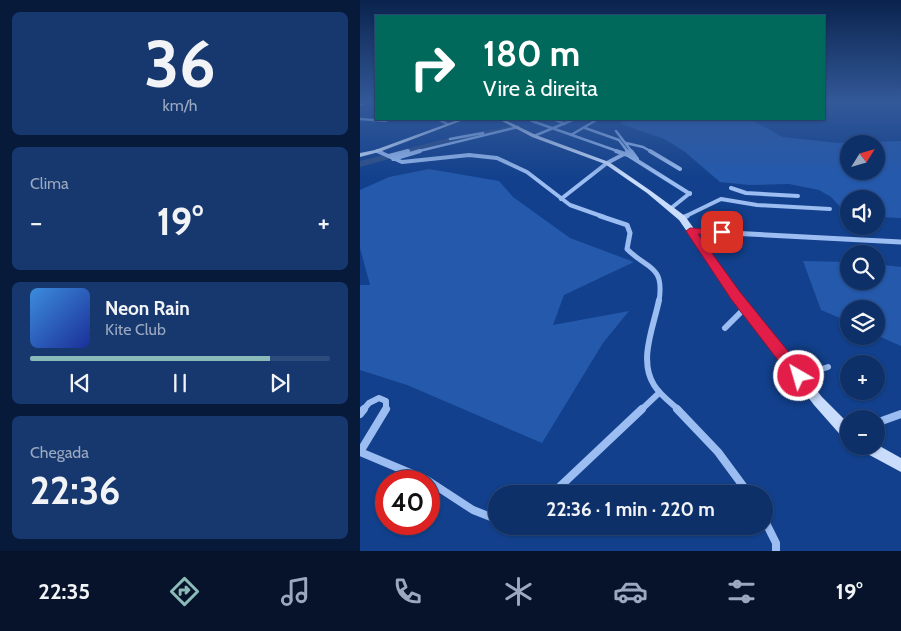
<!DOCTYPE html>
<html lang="pt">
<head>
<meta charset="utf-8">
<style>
	:root { --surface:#0e3069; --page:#17386f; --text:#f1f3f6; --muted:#9ba9c0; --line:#2e4b7d; --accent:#8bbbb9 }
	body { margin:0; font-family:Cabin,sans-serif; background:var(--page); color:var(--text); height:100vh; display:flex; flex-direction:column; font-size:19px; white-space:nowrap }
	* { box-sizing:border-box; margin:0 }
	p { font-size:16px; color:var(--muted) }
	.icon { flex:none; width:28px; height:28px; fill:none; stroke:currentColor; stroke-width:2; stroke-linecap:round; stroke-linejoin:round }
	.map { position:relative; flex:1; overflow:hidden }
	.details { display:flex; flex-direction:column; gap:12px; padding:12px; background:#081a3a; width:360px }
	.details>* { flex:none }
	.hud { position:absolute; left:15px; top:15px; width:450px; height:105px; border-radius:0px; box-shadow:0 1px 4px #0004,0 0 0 1px var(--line); background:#00695c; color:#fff; overflow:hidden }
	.needle { width:32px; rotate:53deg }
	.buttons { position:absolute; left:480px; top:135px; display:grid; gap:10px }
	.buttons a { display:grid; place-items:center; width:45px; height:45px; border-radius:50%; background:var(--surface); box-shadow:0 1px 4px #0004,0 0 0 1px var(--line); font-size:25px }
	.speed { position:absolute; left:15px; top:470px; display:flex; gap:10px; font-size:25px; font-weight:700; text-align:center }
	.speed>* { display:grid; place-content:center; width:65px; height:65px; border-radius:50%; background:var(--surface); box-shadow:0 1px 4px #0004,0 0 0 1px var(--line); line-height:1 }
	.speed .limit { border:8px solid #d22; background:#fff; color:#111 }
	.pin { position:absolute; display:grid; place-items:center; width:42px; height:42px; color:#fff; margin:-21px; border-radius:10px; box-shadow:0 2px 8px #0006 }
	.me { position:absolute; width:55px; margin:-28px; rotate:322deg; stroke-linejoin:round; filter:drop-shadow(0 0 4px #0008) }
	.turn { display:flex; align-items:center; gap:18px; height:105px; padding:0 25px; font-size:22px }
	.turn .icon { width:65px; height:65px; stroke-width:2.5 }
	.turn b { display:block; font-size:35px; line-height:42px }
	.big { font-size:38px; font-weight:700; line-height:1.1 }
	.details .tile { flex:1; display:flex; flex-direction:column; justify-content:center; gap:8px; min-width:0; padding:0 18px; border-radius:8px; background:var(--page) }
	.details .dial { align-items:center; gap:0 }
	.dial b { font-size:65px; line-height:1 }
	.song { display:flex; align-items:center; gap:15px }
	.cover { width:60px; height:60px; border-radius:8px; background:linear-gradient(135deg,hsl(210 70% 55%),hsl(230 70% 35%)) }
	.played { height:5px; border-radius:2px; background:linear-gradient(90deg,var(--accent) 80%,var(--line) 80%) }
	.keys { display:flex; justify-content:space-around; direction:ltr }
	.heat { display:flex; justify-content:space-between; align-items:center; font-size:28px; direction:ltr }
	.trip { position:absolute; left:128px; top:485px; width:285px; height:50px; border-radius:25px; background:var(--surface); box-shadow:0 1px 4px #0004,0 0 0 1px var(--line); font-weight:700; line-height:50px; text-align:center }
	.tab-bar { display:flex; height:80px; justify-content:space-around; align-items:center; background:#06132a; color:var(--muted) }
	.tab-bar .icon { width:35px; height:35px }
	.tab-bar .on { color:var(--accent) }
	.tab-bar b { font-size:22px; color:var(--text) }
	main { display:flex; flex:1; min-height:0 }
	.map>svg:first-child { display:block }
</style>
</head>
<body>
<main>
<section class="details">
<div class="tile dial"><b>36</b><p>km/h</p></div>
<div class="tile"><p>Clima</p>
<div class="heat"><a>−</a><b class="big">19°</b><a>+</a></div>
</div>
<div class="tile">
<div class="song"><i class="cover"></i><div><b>Neon Rain</b><p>Kite Club</p></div></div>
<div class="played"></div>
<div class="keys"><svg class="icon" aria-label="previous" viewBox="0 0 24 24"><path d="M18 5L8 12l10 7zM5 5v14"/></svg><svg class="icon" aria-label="pause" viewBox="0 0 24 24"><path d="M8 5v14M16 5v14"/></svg><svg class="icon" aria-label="next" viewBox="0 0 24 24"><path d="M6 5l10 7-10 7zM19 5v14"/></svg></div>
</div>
<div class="tile"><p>Chegada</p><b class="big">22:36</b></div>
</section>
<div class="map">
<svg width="541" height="551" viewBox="0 0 541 551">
	<rect width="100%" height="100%" fill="#12408c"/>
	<path fill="#2459ac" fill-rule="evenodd" d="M262,119H390L423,137L478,143L541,141V218L516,217V199H489V213L483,210L471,197L459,190L429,184L389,185L360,182L324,151L304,139L261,124ZM489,144H516V171H489Z
		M69,169L139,181L153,197L210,238L274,262L204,295L193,325L269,311L243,343L182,443L47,385L0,370V285H10L0,248V190L29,177Z
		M443,261L489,262V281H516V264L541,267V346L516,335V309H489V322L461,310Z"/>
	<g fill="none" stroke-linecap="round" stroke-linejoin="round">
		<path fill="#2d4f88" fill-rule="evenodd" d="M151,126L153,127V129L97,140L0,167V161L96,136Z"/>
		<path stroke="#9bbdf1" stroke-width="2.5" d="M0,105L7,102
			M0,119L26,121
			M78,119L87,124
			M193,119L205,124
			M172,121L260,152
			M225,128L259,140L268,152
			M256,131L272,152
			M211,135L238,119
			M174,136L215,119
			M90,139L123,133
			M266,143L283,147L292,152
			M17,151L22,152
			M43,152L48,151
			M55,152L158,127"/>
		<path stroke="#9bbdf1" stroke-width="4" d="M17,151L42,162L109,155L137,158L167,172L210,205L244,217
			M256,151L268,155L330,194
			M267,151L269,154
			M271,151L277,159
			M290,151L320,169
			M29,156L48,151
			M33,159L60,151
			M371,188L386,193L438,196
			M201,199L247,163L264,154
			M310,209L330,193
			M324,217L361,199L397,205L470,209"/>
		<path stroke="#9bbdf1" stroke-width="5" d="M240,216L267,225L270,233L267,249C286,269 305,264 299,301
			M322,218L327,216
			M331,231L541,242"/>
		<path stroke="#9bbdf1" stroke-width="6" d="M299,300C294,326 278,360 294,385C300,395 310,402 319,410
			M365,328L385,308
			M439,376L468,367
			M3,410L9,403L19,398L26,401V410
			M281,410L299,393"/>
		<path stroke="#9bbdf1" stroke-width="8" d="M317,409L358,452L389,494
			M0,414L4,409
			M516,423L541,414
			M0,452L26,409
			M0,452L67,480L113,510L136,519
			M192,494L282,409
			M404,519L416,543V551"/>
		<path fill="#c9dcfc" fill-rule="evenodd" d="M100,119H106L19,152L0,157V153L15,150Z
			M138,119H143L176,135L249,162L291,191L325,216L388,305L462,397L489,424V440L484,439L454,405L382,311L319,220L287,193L245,164L172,137Z
			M516,444L541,458V472L502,451L501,446H516Z"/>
	</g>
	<linearGradient id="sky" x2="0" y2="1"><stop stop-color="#0a234d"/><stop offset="0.57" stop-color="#335999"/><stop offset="1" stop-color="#335999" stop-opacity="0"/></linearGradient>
	<rect width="541" height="179" fill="url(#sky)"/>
	<path fill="#e11d48" stroke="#92132f" d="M330,228L366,230V234L362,235L338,234L380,292L444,371L446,376L444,381L439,383L434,381L371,299L326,231Z"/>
</svg>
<div class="buttons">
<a><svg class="needle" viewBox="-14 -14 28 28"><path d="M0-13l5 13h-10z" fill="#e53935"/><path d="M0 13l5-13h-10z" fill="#9ba9c0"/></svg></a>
<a><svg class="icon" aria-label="sound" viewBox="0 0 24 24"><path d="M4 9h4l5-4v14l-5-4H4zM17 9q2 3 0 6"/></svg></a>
<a><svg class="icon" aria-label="search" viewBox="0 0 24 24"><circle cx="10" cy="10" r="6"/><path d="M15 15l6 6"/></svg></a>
<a><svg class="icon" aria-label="layers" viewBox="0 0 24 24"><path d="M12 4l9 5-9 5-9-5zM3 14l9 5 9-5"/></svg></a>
<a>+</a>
<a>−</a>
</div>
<div class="speed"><div class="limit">40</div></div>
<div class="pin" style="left:362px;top:232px;background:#d93025"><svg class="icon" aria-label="arrive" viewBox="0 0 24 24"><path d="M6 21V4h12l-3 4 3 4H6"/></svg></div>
<svg class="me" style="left:439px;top:376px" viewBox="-20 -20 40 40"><circle r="17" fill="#e11d48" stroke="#fff" stroke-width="3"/><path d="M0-11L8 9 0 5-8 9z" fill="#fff"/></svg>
<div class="trip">22:36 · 1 min · 220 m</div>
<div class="hud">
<div class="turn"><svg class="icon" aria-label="right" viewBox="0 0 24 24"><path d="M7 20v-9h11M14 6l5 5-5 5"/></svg><div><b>180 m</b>Vire à direita</div></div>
</div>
</div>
</main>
<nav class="tab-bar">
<b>22:35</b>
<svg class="icon on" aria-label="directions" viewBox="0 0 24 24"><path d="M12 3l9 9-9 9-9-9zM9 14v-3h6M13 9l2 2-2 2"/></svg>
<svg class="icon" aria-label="music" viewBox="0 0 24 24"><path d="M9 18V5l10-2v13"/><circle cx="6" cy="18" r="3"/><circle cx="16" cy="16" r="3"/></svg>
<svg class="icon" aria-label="phone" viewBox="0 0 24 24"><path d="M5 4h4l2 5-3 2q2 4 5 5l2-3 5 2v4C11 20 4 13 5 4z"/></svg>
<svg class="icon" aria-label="climate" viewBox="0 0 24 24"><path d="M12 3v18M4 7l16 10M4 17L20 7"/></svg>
<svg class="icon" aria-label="car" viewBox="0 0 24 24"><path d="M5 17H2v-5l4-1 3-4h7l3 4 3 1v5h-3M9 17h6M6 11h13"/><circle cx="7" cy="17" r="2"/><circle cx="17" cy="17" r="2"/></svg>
<svg class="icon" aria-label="filters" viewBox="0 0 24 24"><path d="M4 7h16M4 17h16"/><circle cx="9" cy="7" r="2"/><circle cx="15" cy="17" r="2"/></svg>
<b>19°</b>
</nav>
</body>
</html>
